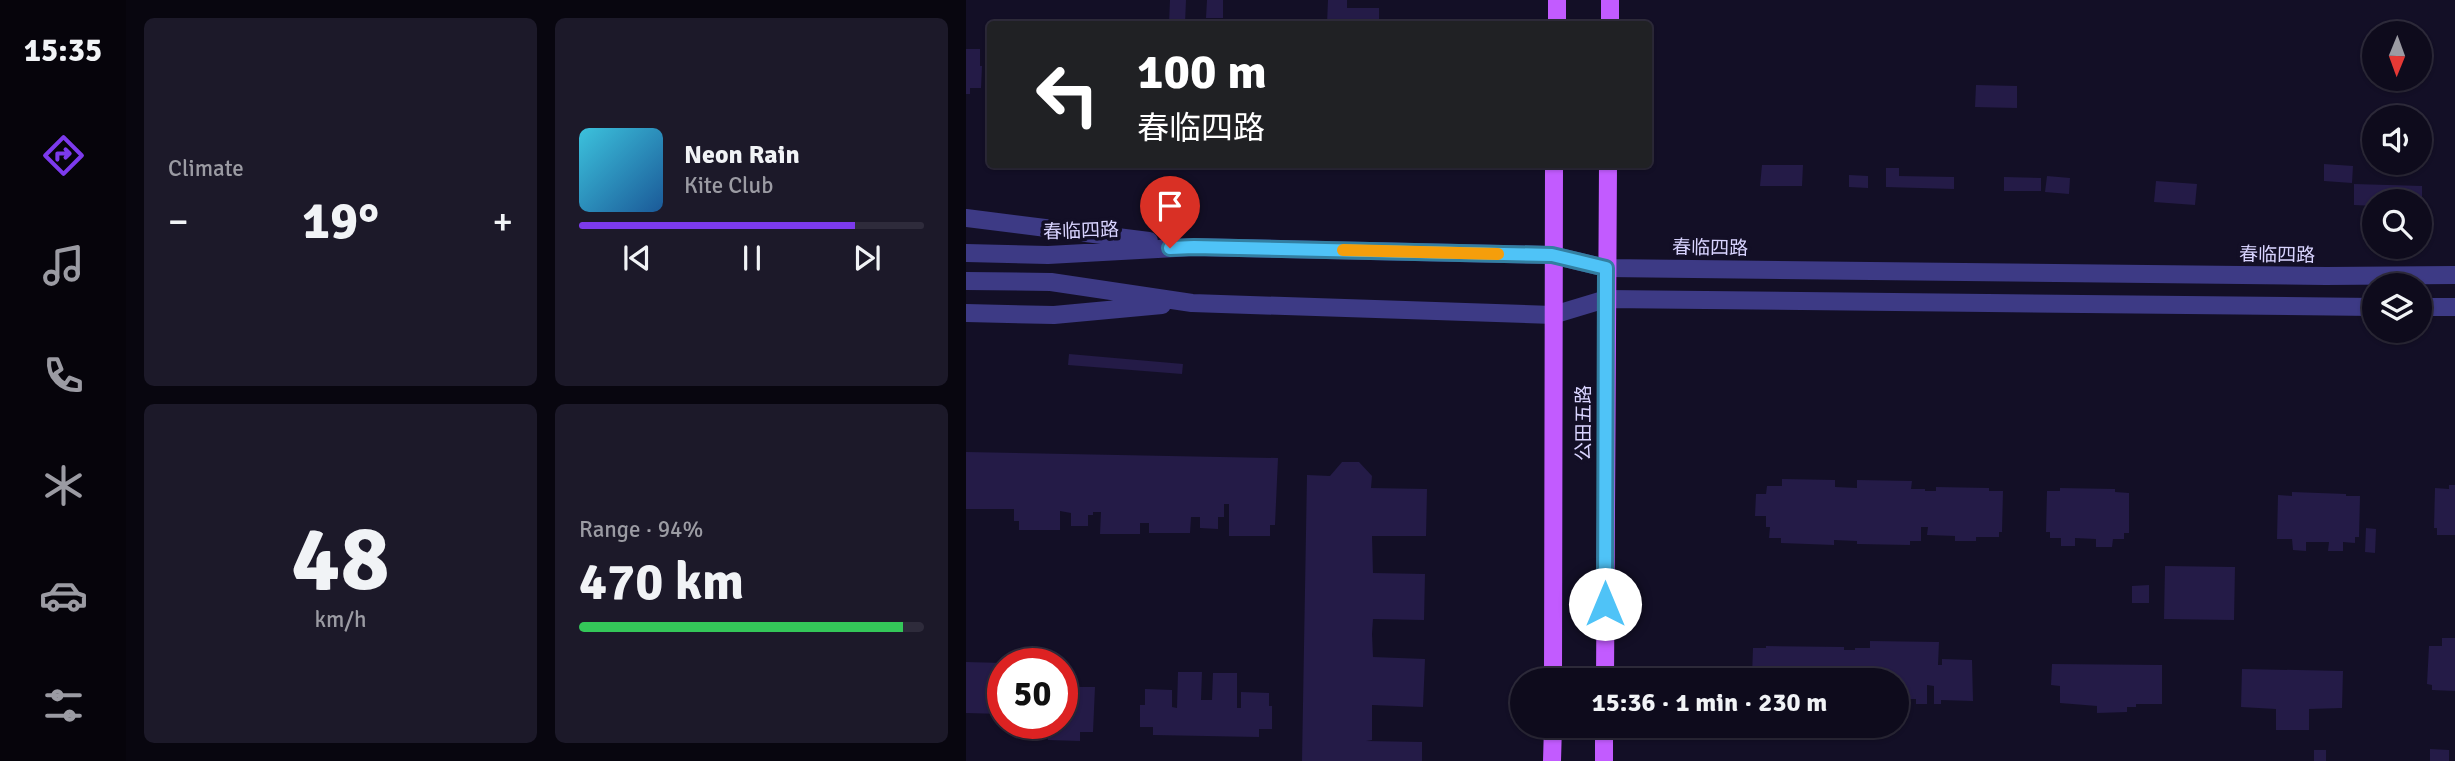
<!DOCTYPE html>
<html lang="en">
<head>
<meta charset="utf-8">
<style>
	:root { --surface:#0e0b1c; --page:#1c1929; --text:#f1f3f6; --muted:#9b9ba3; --line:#2e2b3b; --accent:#7c3aed }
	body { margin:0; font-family:Signika,"Noto Sans SC",sans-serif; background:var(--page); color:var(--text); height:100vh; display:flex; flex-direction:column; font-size:26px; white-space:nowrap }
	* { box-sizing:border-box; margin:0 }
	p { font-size:23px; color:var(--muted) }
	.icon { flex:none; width:38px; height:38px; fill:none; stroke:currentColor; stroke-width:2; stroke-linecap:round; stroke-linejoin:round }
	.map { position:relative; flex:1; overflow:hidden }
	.drawer { display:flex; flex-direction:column; gap:18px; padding:18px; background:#08060f; width:840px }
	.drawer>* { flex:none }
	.banner { position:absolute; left:21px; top:21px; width:665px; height:147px; border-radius:7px; box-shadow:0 2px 5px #0004,0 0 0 2px var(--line); background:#202124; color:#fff; overflow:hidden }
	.needle { width:46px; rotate:181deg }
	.controls { position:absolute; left:1396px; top:21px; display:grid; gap:14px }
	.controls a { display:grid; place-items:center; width:70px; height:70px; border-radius:50%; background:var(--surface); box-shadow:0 2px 5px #0004,0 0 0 2px var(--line); font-size:35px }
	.speed { position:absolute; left:21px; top:648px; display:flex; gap:14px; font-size:35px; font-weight:700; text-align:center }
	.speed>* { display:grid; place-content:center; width:91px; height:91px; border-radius:50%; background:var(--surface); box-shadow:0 2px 5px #0004,0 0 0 2px var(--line); line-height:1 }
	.speed .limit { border:10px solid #d22; background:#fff; color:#111 }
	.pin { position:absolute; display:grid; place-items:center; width:60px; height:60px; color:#fff; margin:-72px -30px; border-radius:50% 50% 50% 0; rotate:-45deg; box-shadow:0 0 7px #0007 }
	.pin .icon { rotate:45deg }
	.me { position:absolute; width:77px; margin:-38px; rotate:0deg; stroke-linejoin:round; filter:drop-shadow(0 0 5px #0008) }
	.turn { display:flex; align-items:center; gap:24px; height:147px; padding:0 35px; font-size:32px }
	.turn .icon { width:91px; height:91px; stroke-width:2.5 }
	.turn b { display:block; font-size:49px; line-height:60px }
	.big { font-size:52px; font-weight:700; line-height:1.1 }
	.drawer .card { flex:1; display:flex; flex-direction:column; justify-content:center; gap:10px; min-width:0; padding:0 24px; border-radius:10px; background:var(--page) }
	.drawer .dial { align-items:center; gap:0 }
	.dial b { font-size:91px; line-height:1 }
	.song { display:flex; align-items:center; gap:21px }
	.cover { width:84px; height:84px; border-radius:10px; background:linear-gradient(135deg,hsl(190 70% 55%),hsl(210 70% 35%)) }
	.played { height:7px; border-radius:4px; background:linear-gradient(90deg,var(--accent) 80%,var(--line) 80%) }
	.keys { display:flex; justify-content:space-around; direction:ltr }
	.heat { display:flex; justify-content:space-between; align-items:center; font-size:38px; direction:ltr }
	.charge { height:10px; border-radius:5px; background:linear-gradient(90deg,#34c759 94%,var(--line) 0) }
	.drawer .tiles { flex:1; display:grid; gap:18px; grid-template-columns:repeat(2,1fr) }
	.trip { position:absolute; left:544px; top:668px; width:399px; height:70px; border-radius:35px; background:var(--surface); box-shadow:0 2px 5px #0004,0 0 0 2px var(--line); font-weight:700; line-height:70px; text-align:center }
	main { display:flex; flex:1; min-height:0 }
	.dock { display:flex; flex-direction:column; width:126px; justify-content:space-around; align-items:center; background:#06040b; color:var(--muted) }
	.dock .icon { width:49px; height:49px }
	.dock .active { color:var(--accent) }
	.dock b { font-size:32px; color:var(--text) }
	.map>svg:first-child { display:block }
</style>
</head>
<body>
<main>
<nav class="dock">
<b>15:35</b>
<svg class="icon active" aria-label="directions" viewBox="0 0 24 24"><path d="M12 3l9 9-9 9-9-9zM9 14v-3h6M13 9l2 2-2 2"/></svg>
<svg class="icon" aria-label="music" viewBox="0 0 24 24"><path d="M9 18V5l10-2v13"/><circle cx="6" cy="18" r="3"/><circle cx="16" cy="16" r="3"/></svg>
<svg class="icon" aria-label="phone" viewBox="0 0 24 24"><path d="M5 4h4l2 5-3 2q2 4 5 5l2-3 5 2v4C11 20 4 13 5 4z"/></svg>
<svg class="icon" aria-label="climate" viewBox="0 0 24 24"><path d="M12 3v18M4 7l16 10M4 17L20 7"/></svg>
<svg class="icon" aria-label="car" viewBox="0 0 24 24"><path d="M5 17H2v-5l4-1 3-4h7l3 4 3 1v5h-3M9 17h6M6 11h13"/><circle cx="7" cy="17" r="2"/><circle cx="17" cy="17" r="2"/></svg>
<svg class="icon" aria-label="filters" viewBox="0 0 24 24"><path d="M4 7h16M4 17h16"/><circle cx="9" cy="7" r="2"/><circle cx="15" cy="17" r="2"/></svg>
</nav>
<section class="drawer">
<div class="tiles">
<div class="card"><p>Climate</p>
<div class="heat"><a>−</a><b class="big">19°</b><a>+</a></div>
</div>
<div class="card">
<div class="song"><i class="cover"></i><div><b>Neon Rain</b><p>Kite Club</p></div></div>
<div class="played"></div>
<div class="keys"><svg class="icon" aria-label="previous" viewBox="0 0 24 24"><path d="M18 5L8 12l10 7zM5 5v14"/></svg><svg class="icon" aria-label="pause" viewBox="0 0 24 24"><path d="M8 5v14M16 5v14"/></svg><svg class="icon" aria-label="next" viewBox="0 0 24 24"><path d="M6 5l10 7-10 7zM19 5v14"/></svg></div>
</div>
<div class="card dial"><b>48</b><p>km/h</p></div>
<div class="card"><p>Range · 94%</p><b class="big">470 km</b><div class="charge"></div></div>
</div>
</section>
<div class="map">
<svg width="1489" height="761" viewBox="0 0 1489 761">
	<rect width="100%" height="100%" fill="#130f26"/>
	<path fill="#241b47" d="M204,0H220L219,24H203Z
		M241,0H257V18H240Z
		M362,0H381V8H413V24H361Z
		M0,49H14V66H16L15,88H4V94H0Z
		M1010,85L1051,86V108L1009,107Z
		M1358,164L1387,166L1386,183L1358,181Z
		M796,165H837L836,186H794Z
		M920,168H933V176L988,177V189L920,187Z
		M883,175L902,176V188L883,187Z
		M1081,176L1104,178L1103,194L1079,192Z
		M1038,177L1075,178V191H1038Z
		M1190,181L1231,184L1229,205L1188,202Z
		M1388,184L1456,186V201H1409V206L1388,205Z
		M103,354L217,364L216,374L102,365Z
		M0,452L312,458L309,525H304V536H263V504H258V517H252V529L234,528V517H225L224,533H183V523H174V534H134L135,512H127V515H122V526H105V513L94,511V530H53V521H48V509H0Z
		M376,462H393L406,476L405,488L461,489L460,536H406L407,573L459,574L458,620L407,619L406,634L407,657L459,659L457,707L406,705V740L400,741L456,742V761H336L341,475L364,476Z
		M816,479L869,480V487L891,488V480L946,481L945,489H959V491H970V487L1023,488V491H1037L1036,532H1033V537H1010V541H989V536L961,535L962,527H955V541H944V545L891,544V541L868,540V545L815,543V538H803L804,527H800V516H789L790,494H800L801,486H816Z
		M1483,485H1489V535H1471V528H1468L1469,488L1483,489Z
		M1094,488L1149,489V492L1163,493V533H1158V539H1147L1146,547H1130V539L1109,538V546H1095V538H1084V532H1080L1081,491H1094Z
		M1326,492L1380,494V496H1394L1393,537H1389V543L1377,542V551H1362L1363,542H1340V551L1327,550L1326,539H1311L1312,495L1326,496Z
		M1400,528L1410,529L1409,553L1399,552Z
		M1199,566L1269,567L1268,620L1198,619Z
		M1183,585V603H1166V586Z
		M1476,638H1489V691L1466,690V685L1461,684L1463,646H1476Z
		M904,641L973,642L972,665H976V659L1006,660L1007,701L975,700V704H968V686L961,685V704H950V699H931V681H881V676L878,674H875L874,681H799V676H786L787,648H800V646L878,647V650H889V648H904Z
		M0,662L37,663V714L0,713Z
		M1086,664L1196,665V704H1170V707H1161V712L1131,713V706L1094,703V686L1085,685Z
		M1276,669L1377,671L1376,708L1343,709V730H1310V709L1275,707Z
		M212,672H236L235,700H246L247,673H271V708H275V692L303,693V706H306V729H293V737L187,735V727H174V705H179V689L206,690V707L211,708Z
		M96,677H101V687H129L127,732H114V741L82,740V723H96Z
		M1464,749L1483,750V761H1464Z
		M1348,750H1360V761H1348Z"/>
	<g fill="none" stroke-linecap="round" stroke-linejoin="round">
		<path stroke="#3d3a85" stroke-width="18" d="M0,218L183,241
			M0,253L82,255L228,247L586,255L640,268L1360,276L1489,275
			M0,281L85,282L226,303L587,315L640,299L1409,307
			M1454,307H1489
			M0,313L88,315L196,305"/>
		<path stroke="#c25bff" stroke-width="18" d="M591,24V0
			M644,24V0
			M587,681L588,164
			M639,681L642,164
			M586,761L587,726
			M638,761V726"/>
	</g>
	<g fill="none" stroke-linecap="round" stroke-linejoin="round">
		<g stroke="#337fa1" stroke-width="18">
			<path id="route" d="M204,248L228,247L586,255L640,268L639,604"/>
		</g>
		<use href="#route" stroke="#4fc3f7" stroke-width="12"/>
		<path stroke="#f59e0b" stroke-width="12" d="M377,250L532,254"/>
	</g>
	<g text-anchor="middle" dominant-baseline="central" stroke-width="7" stroke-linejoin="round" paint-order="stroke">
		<g font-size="19" fill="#d9d4ff" stroke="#130f26">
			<text transform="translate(115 231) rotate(-2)">春临四路</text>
			<text transform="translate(744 248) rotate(1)">春临四路</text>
			<text transform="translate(1311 255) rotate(1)">春临四路</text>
			<text transform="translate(618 423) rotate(-90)">公田五路</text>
		</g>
	</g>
</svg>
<div class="controls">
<a><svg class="needle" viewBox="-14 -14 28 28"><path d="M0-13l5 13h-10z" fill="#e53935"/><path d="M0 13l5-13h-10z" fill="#9b9ba3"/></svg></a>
<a><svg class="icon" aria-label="sound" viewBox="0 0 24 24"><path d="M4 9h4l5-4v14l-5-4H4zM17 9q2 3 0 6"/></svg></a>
<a><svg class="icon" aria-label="search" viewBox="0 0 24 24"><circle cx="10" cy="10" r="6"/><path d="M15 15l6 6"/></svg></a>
<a><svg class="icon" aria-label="layers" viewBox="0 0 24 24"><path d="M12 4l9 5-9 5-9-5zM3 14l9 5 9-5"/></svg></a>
</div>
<div class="speed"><div class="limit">50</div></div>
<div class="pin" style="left:204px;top:248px;background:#d93025"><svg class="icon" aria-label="arrive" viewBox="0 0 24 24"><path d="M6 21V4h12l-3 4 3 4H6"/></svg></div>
<svg class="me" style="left:639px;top:604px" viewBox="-20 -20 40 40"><circle r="19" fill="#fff"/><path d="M0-13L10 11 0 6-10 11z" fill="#4fc3f7"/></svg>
<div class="trip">15:36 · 1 min · 230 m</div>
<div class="banner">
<div class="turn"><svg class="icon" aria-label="left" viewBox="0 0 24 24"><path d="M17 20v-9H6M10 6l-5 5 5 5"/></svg><div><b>100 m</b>春临四路</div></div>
</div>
</div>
</main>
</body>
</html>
